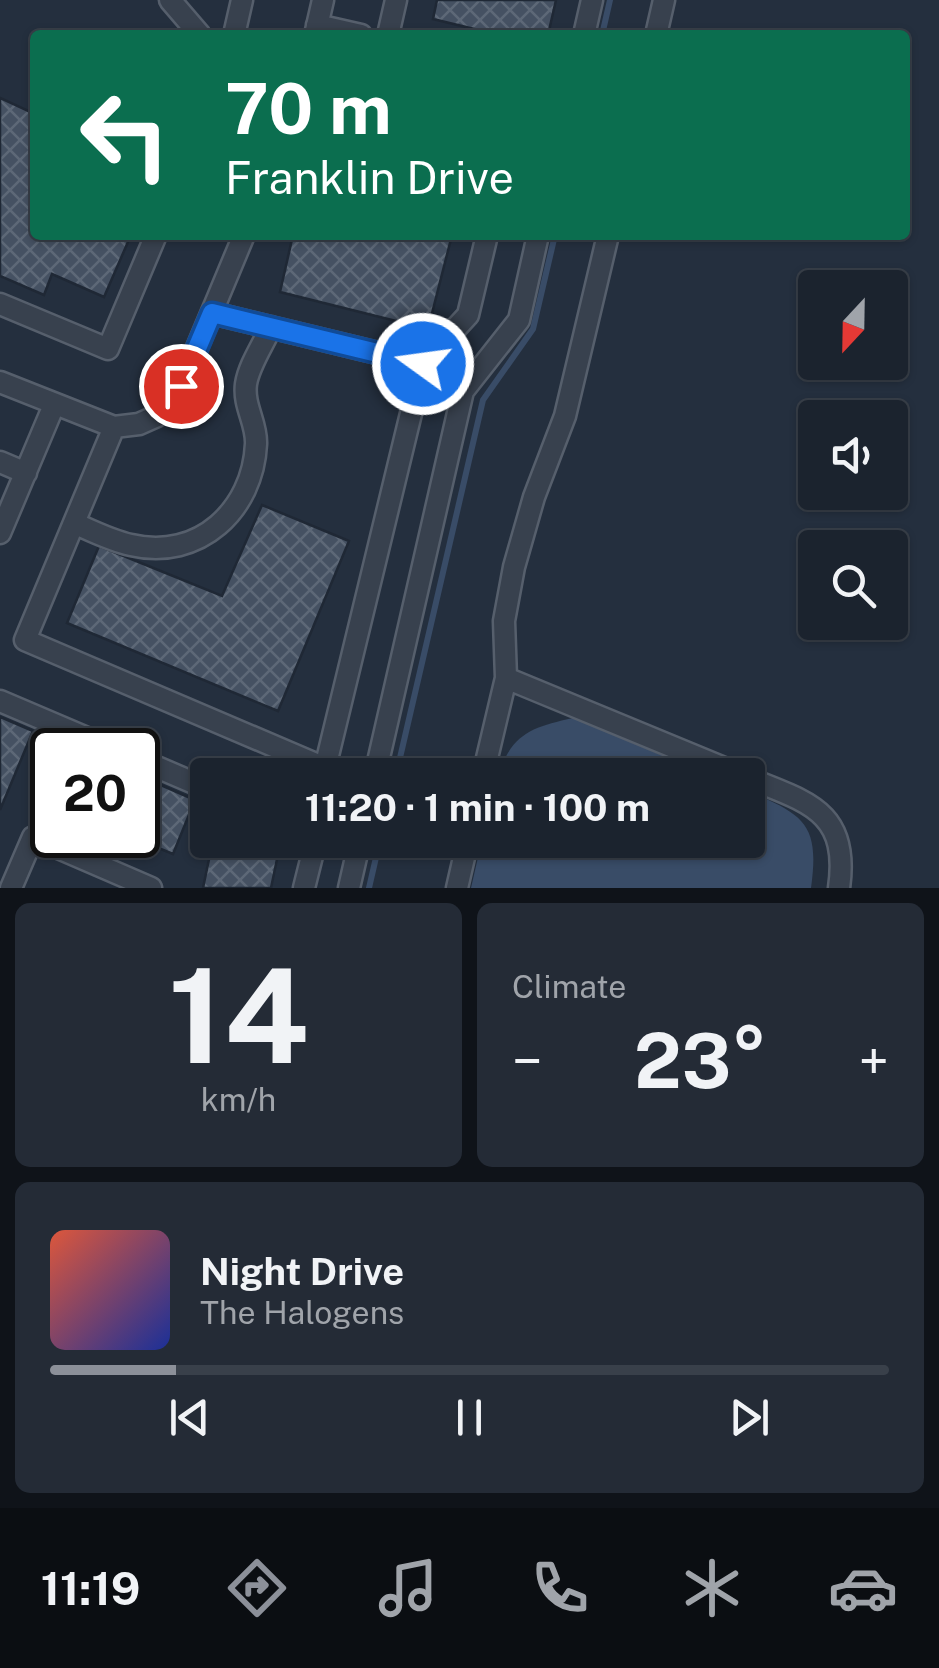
<!DOCTYPE html>
<html lang="en">
<head>
<meta charset="utf-8">
<style>
	:root { --surface:#1b232e; --page:#242b36; --text:#f1f3f6; --muted:#a0a4aa; --line:#39404a; --accent:#8c9099 }
	body { margin:0; font-family:"Public Sans",sans-serif; background:var(--page); color:var(--text); height:100vh; display:flex; flex-direction:column; font-size:38px; white-space:nowrap }
	* { box-sizing:border-box; margin:0 }
	p { font-size:32px; color:var(--muted) }
	.icon { flex:none; width:55px; height:55px; fill:none; stroke:currentColor; stroke-width:2; stroke-linecap:round; stroke-linejoin:round }
	.map { position:relative; height:888px; overflow:hidden }
	.drawer { display:flex; flex-direction:column; gap:15px; padding:15px; background:#0f1319; flex:1 }
	.drawer>* { flex:none }
	.guide { position:absolute; left:30px; top:30px; width:880px; height:210px; border-radius:10px; box-shadow:0 2px 8px #0004,0 0 0 2px var(--line); background:#0b6e4f; color:#fff; overflow:hidden }
	.needle { width:65px; rotate:202deg }
	.controls { position:absolute; left:798px; top:270px; display:grid; gap:20px }
	.controls a { display:grid; place-items:center; width:110px; height:110px; border-radius:10px; background:var(--surface); box-shadow:0 2px 8px #0004,0 0 0 2px var(--line); font-size:50px }
	.speed { position:absolute; left:30px; top:728px; display:flex; gap:20px; font-size:50px; font-weight:700; text-align:center }
	.speed>* { display:grid; place-content:center; width:130px; height:130px; border-radius:50%; background:var(--surface); box-shadow:0 2px 8px #0004,0 0 0 2px var(--line); line-height:1 }
	.speed .limit { border:5px solid #111; border-radius:15px; background:#fff; color:#111 }
	.pin { position:absolute; display:grid; place-items:center; width:85px; height:85px; color:#fff; margin:-42px; border:5px solid #fff; border-radius:50%; box-shadow:0 2px 10px #0007 }
	.me { position:absolute; width:110px; margin:-55px; rotate:284deg; stroke-linejoin:round; filter:drop-shadow(0 0 8px #0008) }
	.turn { display:flex; align-items:center; gap:35px; height:210px; padding:0 30px; font-size:45px }
	.turn .icon { width:130px; height:130px; stroke-width:2.5 }
	.turn b { display:block; font-size:70px; line-height:85px }
	.big { font-size:75px; font-weight:700; line-height:1.1 }
	.drawer .card { flex:1; display:flex; flex-direction:column; justify-content:center; gap:15px; min-width:0; padding:0 35px; border-radius:15px; background:var(--page) }
	.drawer .dial { align-items:center; gap:0 }
	.dial b { font-size:130px; line-height:1 }
	.song { display:flex; align-items:center; gap:30px }
	.cover { width:120px; height:120px; border-radius:15px; background:linear-gradient(135deg,hsl(10 70% 55%),hsl(230 70% 35%)) }
	.played { height:10px; border-radius:5px; background:linear-gradient(90deg,var(--accent) 15%,var(--line) 15%) }
	.keys { display:flex; justify-content:space-around; direction:ltr }
	.heat { display:flex; justify-content:space-between; align-items:center; font-size:55px; direction:ltr }
	.drawer .tiles { flex:1; display:grid; gap:15px; grid-template-columns:1fr 1fr }
	.card:last-child { grid-column:span 2 }
	.trip { position:absolute; left:190px; top:758px; width:575px; height:100px; border-radius:10px; background:var(--surface); box-shadow:0 2px 8px #0004,0 0 0 2px var(--line); font-weight:700; line-height:100px; text-align:center }
	.dock { display:flex; height:160px; justify-content:space-around; align-items:center; background:#0b0e12; color:var(--muted) }
	.dock .icon { width:70px; height:70px }
	.dock .selected { color:var(--accent) }
	.dock b { font-size:45px; color:var(--text) }
	.map>svg:first-child { display:block }
</style>
</head>
<body>
<div class="map">
<svg width="939" height="888" viewBox="0 0 939 888">
	<defs>
		<pattern id="building-cross-hatch" width="8" height="8" patternUnits="userSpaceOnUse" patternTransform="scale(2.5)"><rect width="8" height="8" fill="#455162"/><path d="M0 0l8 8M0 8l8-8" fill="none" stroke="#5d6877"/></pattern>
	</defs>
	<rect width="100%" height="100%" fill="#242f3e"/>
	<path fill="#394c67" d="M573,718L709,775H498C512,733 533,727 573,718Z
		M748,791C804,815 820,824 811,888H471L482,840H748Z"/>
	<g fill="none" stroke-linecap="round" stroke-linejoin="round">
		<path stroke="#394c67" stroke-width="6" d="M602,35L610,0
			M396,775L483,400L533,329L555,235
			M369,888L380,840"/>
	</g>
	<path fill="url(#building-cross-hatch)" stroke="#1f2835" stroke-width="2.5" d="M437,0H556L548,35H499L433,19Z
		M0,98L35,114V235H131L104,297L52,274L44,295L0,276Z
		M293,235H452L428,329L280,292Z
		M262,505L349,541L278,711L67,623L99,546L222,596Z
		M0,717L33,731L0,810Z
		M58,742L78,750H54Z
		M52,754V804L35,796Z
		M138,775L195,800L173,854L127,835H138Z
		M213,840H281L271,888H203Z"/>
	<g fill="none" stroke-linecap="round" stroke-linejoin="round">
		<g stroke="#565f6c" stroke-width="25">
			<path id="minor" d="M170,0L200,35
				M317,25L361,35
				M234,35L242,0
				M315,35L323,0
				M388,35L396,0
				M584,35L592,0
				M656,35L664,0
				M0,304L108,349L156,235
				M212,313L423,364
				M0,382L114,427L139,424L157,416L181,386L244,235
				M114,427L25,640L325,768L423,364L468,315L487,235
				M0,462L26,473
				M74,523C92,531 112,541 131,545C199,561 253,510 256,444C257,423 243,406 246,384C249,365 263,345 271,327
				M0,533L54,405
				M506,678L741,775
				M0,701L115,750
				M138,759L208,789
				M375,775L463,391L519,320L538,235
				M483,775L506,678L504,621L514,567L534,497L565,416L608,235
				M748,778C807,802 850,811 839,888
				M11,888L33,837L151,888
				M304,888L316,840
				M349,888L360,840
				M457,888L468,840"/>
		</g>
		<use href="#minor" stroke="#38414e" stroke-width="20"/>
	</g>
	<g fill="none" stroke-linecap="round" stroke-linejoin="round">
		<g stroke="#114b97" stroke-width="25">
			<path id="route" d="M181,386L212,313L423,364"/>
		</g>
		<use href="#route" stroke="#1a73e8" stroke-width="18"/>
	</g>
</svg>
<div class="controls">
<a><svg class="needle" viewBox="-14 -14 28 28"><path d="M0-13l5 13h-10z" fill="#e53935"/><path d="M0 13l5-13h-10z" fill="#a0a4aa"/></svg></a>
<a><svg class="icon" aria-label="sound" viewBox="0 0 24 24"><path d="M4 9h4l5-4v14l-5-4H4zM17 9q2 3 0 6"/></svg></a>
<a><svg class="icon" aria-label="search" viewBox="0 0 24 24"><circle cx="10" cy="10" r="6"/><path d="M15 15l6 6"/></svg></a>
</div>
<div class="speed"><div class="limit">20</div></div>
<div class="pin" style="left:181px;top:386px;background:#d93025"><svg class="icon" aria-label="arrive" viewBox="0 0 24 24"><path d="M6 21V4h12l-3 4 3 4H6"/></svg></div>
<svg class="me" style="left:423px;top:364px" viewBox="-20 -20 40 40"><circle r="17" fill="#1a73e8" stroke="#fff" stroke-width="3"/><path d="M0-11L8 9 0 5-8 9z" fill="#fff"/></svg>
<div class="trip">11:20 · 1 min · 100 m</div>
<div class="guide">
<div class="turn"><svg class="icon" aria-label="left" viewBox="0 0 24 24"><path d="M17 20v-9H6M10 6l-5 5 5 5"/></svg><div><b>70 m</b>Franklin Drive</div></div>
</div>
</div>
<section class="drawer">
<div class="tiles">
<div class="card dial"><b>14</b><p>km/h</p></div>
<div class="card"><p>Climate</p>
<div class="heat"><a>−</a><b class="big">23°</b><a>+</a></div>
</div>
<div class="card">
<div class="song"><i class="cover"></i><div><b>Night Drive</b><p>The Halogens</p></div></div>
<div class="played"></div>
<div class="keys"><svg class="icon" aria-label="previous" viewBox="0 0 24 24"><path d="M18 5L8 12l10 7zM5 5v14"/></svg><svg class="icon" aria-label="pause" viewBox="0 0 24 24"><path d="M8 5v14M16 5v14"/></svg><svg class="icon" aria-label="next" viewBox="0 0 24 24"><path d="M6 5l10 7-10 7zM19 5v14"/></svg></div>
</div>
</div>
</section>
<nav class="dock">
<b>11:19</b>
<svg class="icon selected" aria-label="directions" viewBox="0 0 24 24"><path d="M12 3l9 9-9 9-9-9zM9 14v-3h6M13 9l2 2-2 2"/></svg>
<svg class="icon" aria-label="music" viewBox="0 0 24 24"><path d="M9 18V5l10-2v13"/><circle cx="6" cy="18" r="3"/><circle cx="16" cy="16" r="3"/></svg>
<svg class="icon" aria-label="phone" viewBox="0 0 24 24"><path d="M5 4h4l2 5-3 2q2 4 5 5l2-3 5 2v4C11 20 4 13 5 4z"/></svg>
<svg class="icon" aria-label="climate" viewBox="0 0 24 24"><path d="M12 3v18M4 7l16 10M4 17L20 7"/></svg>
<svg class="icon" aria-label="car" viewBox="0 0 24 24"><path d="M5 17H2v-5l4-1 3-4h7l3 4 3 1v5h-3M9 17h6M6 11h13"/><circle cx="7" cy="17" r="2"/><circle cx="17" cy="17" r="2"/></svg>
</nav>
</body>
</html>
